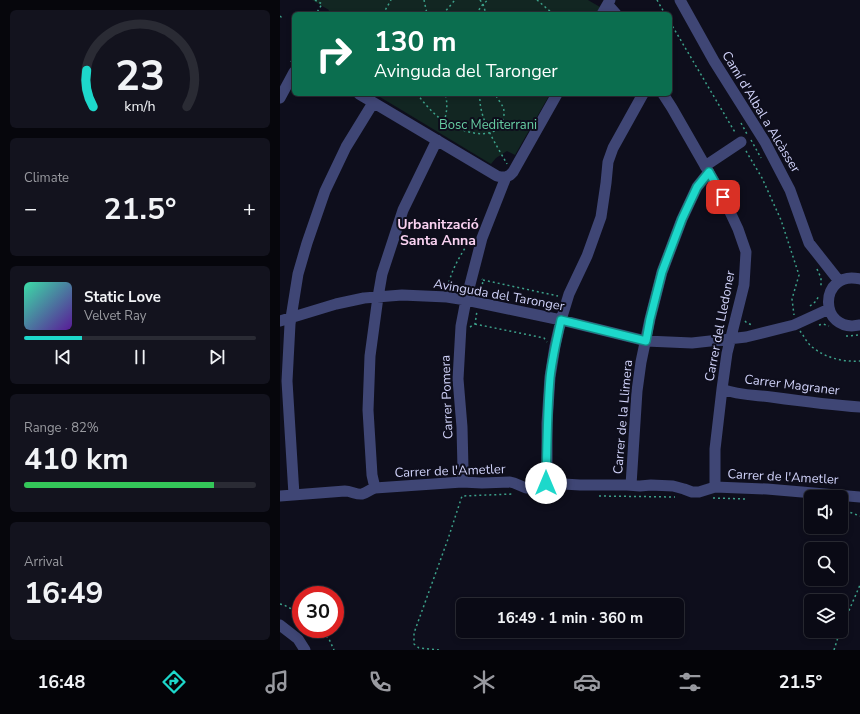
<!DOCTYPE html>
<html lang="en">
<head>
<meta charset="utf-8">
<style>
	:root { --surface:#0a0a15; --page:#13131e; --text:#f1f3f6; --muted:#999aa0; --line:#2a2b34; --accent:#1dd8cb }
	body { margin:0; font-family:"Nunito Sans",sans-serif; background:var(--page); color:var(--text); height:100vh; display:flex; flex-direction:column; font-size:15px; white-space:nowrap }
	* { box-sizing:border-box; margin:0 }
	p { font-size:13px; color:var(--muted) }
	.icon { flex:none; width:22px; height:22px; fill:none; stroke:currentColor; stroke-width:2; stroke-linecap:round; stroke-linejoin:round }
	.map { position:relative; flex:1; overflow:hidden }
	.panel { display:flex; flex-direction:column; gap:10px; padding:10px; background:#06060c; width:280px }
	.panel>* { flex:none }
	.guide { position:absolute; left:12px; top:12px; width:380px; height:84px; border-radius:6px; box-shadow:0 2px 6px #0003,0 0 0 1px var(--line); background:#0b6e4f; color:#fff; overflow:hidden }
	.buttons { position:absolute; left:524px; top:490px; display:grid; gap:8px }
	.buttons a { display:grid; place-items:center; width:44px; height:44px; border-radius:6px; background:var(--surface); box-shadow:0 2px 6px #0003,0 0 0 1px var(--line); font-size:20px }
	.speed { position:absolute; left:12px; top:586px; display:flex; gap:8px; font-size:20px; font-weight:700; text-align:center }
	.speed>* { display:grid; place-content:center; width:52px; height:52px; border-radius:50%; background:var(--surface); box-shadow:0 2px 6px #0003,0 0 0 1px var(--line); line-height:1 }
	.speed .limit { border:6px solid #d22; background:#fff; color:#111 }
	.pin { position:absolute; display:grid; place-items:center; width:34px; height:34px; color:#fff; margin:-17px; border-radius:8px; box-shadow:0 2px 6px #0006 }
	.me { position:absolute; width:44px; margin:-22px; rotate:0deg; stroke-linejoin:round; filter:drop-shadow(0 0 3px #0008) }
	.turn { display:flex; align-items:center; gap:14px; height:84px; padding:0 16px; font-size:18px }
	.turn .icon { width:52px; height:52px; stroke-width:2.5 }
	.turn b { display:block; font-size:28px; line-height:34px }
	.big { font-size:30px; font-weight:700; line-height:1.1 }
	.panel .widget { flex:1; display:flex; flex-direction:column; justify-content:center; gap:6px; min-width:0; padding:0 14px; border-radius:6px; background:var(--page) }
	.panel .dial { align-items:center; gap:0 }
	.dial svg { height:104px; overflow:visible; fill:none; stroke:var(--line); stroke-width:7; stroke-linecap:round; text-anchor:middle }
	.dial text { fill:var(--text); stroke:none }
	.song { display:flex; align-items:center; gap:12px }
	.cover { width:48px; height:48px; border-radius:6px; background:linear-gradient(135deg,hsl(160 70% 55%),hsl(270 70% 35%)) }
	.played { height:4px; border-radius:2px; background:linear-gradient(90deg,var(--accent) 25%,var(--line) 25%) }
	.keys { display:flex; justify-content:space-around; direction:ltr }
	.heat { display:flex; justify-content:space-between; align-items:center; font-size:22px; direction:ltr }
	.charge { height:6px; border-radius:3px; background:linear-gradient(90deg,#34c759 82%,var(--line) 0) }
	.trip { position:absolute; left:176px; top:598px; width:228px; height:40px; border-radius:6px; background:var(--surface); box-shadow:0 2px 6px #0003,0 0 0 1px var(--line); font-weight:700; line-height:40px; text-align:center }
	.menu { display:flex; height:64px; justify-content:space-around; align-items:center; background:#040408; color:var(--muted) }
	.menu .icon { width:28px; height:28px }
	.menu .current { color:var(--accent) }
	.menu b { font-size:18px; color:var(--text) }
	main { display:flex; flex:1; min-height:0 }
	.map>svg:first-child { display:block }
</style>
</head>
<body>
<main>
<section class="panel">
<div class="widget dial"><svg viewBox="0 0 100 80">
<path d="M14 69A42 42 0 1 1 86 69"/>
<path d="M14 69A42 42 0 0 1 9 41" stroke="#1dd8cb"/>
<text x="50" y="56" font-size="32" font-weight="700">23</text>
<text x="50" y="72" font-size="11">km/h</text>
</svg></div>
<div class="widget"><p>Climate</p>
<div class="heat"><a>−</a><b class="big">21.5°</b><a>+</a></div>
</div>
<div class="widget">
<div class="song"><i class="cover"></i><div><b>Static Love</b><p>Velvet Ray</p></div></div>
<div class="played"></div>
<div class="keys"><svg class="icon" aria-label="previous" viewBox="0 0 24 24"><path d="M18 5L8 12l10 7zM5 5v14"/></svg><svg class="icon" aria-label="pause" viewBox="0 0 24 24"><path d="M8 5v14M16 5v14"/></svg><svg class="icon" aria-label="next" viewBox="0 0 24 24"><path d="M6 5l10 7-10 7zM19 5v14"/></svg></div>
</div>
<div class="widget"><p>Range · 82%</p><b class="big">410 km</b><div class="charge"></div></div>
<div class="widget"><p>Arrival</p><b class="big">16:49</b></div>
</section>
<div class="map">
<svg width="580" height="650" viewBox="0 0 580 650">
	<rect width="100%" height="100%" fill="#0e0e1c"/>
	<path fill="#122622" d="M32,0H308L320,7L316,14H47L49,10Z
		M95,94H270L235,155L227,151L216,158L211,164Z"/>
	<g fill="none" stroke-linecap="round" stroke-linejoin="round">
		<path stroke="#3ca089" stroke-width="1.5" stroke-dasharray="2 3" stroke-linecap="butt" d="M35,0L42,4L36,14
			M144,0L147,14
			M200,0L203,4L206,14
			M257,0L271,12L272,14
			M377,0L385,14
			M103,14L111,0
			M163,14L175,0
			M196,14L203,4L208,0
			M0,16L1,17L0,19
			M390,22L456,134
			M11,62L14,57
			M137,94C145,104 154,115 165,122C179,131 214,143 222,122C224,117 225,112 223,107C221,103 217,98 215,94
			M200,94C198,118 216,144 227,164
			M164,122C167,112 168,103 165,94
			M461,123L467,134
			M471,140L481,158
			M466,151L482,178L501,220L519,275L512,299L514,315
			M537,269L541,278V287
			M203,280L278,296
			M168,287C171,269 182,253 192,237
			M201,294L203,280L202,279
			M530,306L535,302L539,296
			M465,321L467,323L472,325
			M195,324L264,338L267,342
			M539,325L543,324L549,326
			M190,327L195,324L197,311
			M520,331C524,336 527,343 532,347C546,358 562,362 580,361
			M566,336H569L578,335
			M265,494L285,495
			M319,496L395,497
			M433,498L467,499
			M561,509L580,516
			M0,604L4,605L21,614
			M39,629L49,639L54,650
			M561,629L580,585
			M159,650L139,648L134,644V633L168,539L182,496L233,494
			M554,650L560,631"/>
		<path stroke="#3f4675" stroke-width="11" d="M400,0L434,61L485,142L510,190L529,243L559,281
			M328,5L336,14
			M322,14L330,0
			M79,94L217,176L221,177H226
			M383,94L392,108L443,197L458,229L466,252L464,285L447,353L442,389L435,449V487
			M0,98L14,72
			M425,166L461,142
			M580,279C539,269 537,334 580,325
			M0,321L56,304L84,298L122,295L167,297L186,300L281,320L366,341L412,343L466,337L514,325L549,309
			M442,389C457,395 475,395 491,397C520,401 550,405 580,407
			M182,482L183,469L182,427L178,379L181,326L186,300L202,238L226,177L230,175L233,172L277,94
			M267,483V423L270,377L275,346L281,320L289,294L307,256L321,217L326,183L328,162L333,148L363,94
			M351,485L357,391L361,362L370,319L382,272L402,219L417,187L429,172
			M95,488L92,475L88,410L90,356L98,297L102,274L123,210L157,140
			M14,495L7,381L10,324L18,274L27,243L45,191L66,147L93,103
			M0,496L65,491C71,491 77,495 82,494C87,493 90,489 95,488L182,482L202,483L230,482L234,483L246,488H250L267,483L300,485H347L360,486L371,485L393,486L404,489L412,492H419L435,487L487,489L580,497
			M0,625L18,639L25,650"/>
	</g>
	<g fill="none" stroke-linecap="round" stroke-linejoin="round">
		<g stroke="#138c84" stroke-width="10">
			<path id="route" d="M266,483C267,448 267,413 270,378C272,358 277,339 281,320L366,341L370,319L382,272L402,219L417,187L429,172L443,197"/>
		</g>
		<use href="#route" stroke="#1dd8cb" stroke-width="7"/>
	</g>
	<g text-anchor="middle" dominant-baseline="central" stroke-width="4" stroke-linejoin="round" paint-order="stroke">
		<g font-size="13" fill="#d0d2f9" stroke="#0e0e1c">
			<text transform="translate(481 112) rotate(59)">Camí d'Albal a Alcàsser</text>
			<text transform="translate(219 295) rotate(10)">Avinguda del Taronger</text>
			<text transform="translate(440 326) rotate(-79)">Carrer del Lledoner</text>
			<text transform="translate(512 385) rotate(7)">Carrer Magraner</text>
			<text transform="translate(167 397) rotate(-92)">Carrer Pomera</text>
			<text transform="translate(343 417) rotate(-85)">Carrer de la Llimera</text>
			<text transform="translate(170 471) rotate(-2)">Carrer de l'Ametler</text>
			<text transform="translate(503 477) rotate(3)">Carrer de l'Ametler</text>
		</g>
		<g font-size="13" fill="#67cea3" stroke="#0e0e1c">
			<text x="208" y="125">Bosc Mediterrani</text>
		</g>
		<g font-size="14" font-weight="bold" fill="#f9d2f1" stroke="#0e0e1c">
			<text x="158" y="224">Urbanització<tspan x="158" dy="16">Santa Anna</tspan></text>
		</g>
	</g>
</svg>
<div class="buttons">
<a><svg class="icon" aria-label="sound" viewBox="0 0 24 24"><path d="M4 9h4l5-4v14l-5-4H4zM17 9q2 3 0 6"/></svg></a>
<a><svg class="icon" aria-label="search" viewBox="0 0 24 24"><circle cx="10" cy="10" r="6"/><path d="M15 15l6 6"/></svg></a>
<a><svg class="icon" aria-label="layers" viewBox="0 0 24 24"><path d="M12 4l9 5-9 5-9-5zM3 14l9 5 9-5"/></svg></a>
</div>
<div class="speed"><div class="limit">30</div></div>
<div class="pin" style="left:443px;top:197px;background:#d93025"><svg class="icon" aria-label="arrive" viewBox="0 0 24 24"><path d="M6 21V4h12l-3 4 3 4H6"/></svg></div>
<svg class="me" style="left:266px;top:483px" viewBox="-20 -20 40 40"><circle r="19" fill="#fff"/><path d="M0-13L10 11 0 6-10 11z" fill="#1dd8cb"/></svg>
<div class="trip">16:49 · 1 min · 360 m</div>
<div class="guide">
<div class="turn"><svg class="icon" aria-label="right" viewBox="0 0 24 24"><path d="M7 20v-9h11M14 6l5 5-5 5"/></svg><div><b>130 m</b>Avinguda del Taronger</div></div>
</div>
</div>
</main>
<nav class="menu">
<b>16:48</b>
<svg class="icon current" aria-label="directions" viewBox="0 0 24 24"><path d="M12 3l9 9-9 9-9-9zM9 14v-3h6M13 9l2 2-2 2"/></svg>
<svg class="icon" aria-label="music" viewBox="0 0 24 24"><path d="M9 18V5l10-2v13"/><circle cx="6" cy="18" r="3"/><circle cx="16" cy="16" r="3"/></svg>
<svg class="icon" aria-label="phone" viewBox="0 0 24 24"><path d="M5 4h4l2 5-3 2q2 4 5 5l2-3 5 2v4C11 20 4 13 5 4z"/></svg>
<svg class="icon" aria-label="climate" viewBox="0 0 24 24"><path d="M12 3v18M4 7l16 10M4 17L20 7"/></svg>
<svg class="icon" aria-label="car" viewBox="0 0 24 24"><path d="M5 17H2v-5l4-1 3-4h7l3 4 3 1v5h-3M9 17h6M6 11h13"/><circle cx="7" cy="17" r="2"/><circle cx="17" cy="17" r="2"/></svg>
<svg class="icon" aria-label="filters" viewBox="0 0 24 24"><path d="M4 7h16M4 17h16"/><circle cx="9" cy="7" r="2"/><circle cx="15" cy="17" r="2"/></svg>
<b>21.5°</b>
</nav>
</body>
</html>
